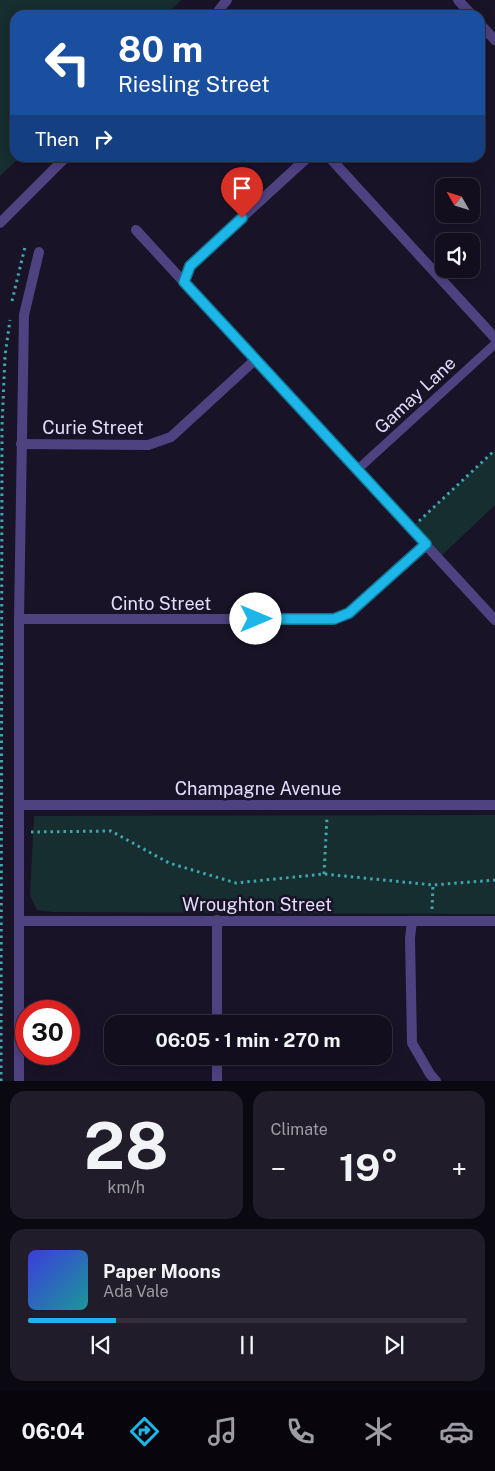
<!DOCTYPE html>
<html lang="en">
<head>
<meta charset="utf-8">
<style>
	:root { --surface:#130e1d; --page:#201c2a; --text:#f1f3f6; --muted:#9d9ca4; --line:#322e3b; --accent:#1cb7e8 }
	body { margin:0; font-family:"Public Sans",sans-serif; background:var(--page); color:var(--text); height:100vh; display:flex; flex-direction:column; font-size:19px; white-space:nowrap }
	* { box-sizing:border-box; margin:0 }
	p { font-size:16px; color:var(--muted) }
	.icon { flex:none; width:28px; height:28px; fill:none; stroke:currentColor; stroke-width:2; stroke-linecap:round; stroke-linejoin:round }
	.map { position:relative; height:1081px; overflow:hidden }
	.details { display:flex; flex-direction:column; gap:10px; padding:10px; background:#0a0810; flex:1 }
	.details>* { flex:none }
	.banner { position:absolute; left:10px; top:10px; width:475px; height:152px; border-radius:15px; box-shadow:0 2px 12px #0003,0 0 0 1px var(--line); background:#1a4fa0; color:#fff; overflow:hidden }
	.needle { width:32px; rotate:309deg }
	.controls { position:absolute; left:435px; top:178px; display:grid; gap:10px }
	.controls a { display:grid; place-items:center; width:45px; height:45px; border-radius:10px; background:var(--surface); box-shadow:0 2px 12px #0003,0 0 0 1px var(--line); font-size:25px }
	.speed { position:absolute; left:15px; top:1000px; display:flex; gap:10px; font-size:25px; font-weight:700; text-align:center }
	.speed>* { display:grid; place-content:center; width:65px; height:65px; border-radius:50%; background:var(--surface); box-shadow:0 2px 12px #0003,0 0 0 1px var(--line); line-height:1 }
	.speed .limit { border:8px solid #d22; background:#fff; color:#111 }
	.pin { position:absolute; display:grid; place-items:center; width:42px; height:42px; color:#fff; margin:-51px -21px; border-radius:50% 50% 50% 0; rotate:-45deg; box-shadow:0 0 5px #0007 }
	.pin .icon { rotate:45deg }
	.me { position:absolute; width:55px; margin:-28px; rotate:90deg; stroke-linejoin:round; filter:drop-shadow(0 0 4px #0008) }
	.turn { display:flex; align-items:center; gap:18px; height:105px; padding:0 25px; font-size:22px }
	.turn .icon { width:65px; height:65px; stroke-width:2.5 }
	.turn b { display:block; font-size:35px; line-height:42px }
	.then { display:flex; align-items:center; height:48px; padding:0 25px; background:#0003; gap:10px; font-size:19px }
	.big { font-size:38px; font-weight:700; line-height:1.1 }
	.details .widget { flex:1; display:flex; flex-direction:column; justify-content:center; gap:8px; min-width:0; padding:0 18px; border-radius:15px; background:var(--page) }
	.details .dial { align-items:center; gap:0 }
	.dial b { font-size:65px; line-height:1 }
	.song { display:flex; align-items:center; gap:15px }
	.cover { width:60px; height:60px; border-radius:8px; background:linear-gradient(135deg,hsl(240 70% 55%),hsl(180 70% 35%)) }
	.played { height:5px; border-radius:2px; background:linear-gradient(90deg,var(--accent) 20%,var(--line) 20%) }
	.keys { display:flex; justify-content:space-around; direction:ltr }
	.heat { display:flex; justify-content:space-between; align-items:center; font-size:28px; direction:ltr }
	.details .tiles { flex:1; display:grid; gap:10px; grid-template-columns:1fr 1fr }
	.widget:last-child { grid-column:span 2 }
	.trip { position:absolute; left:104px; top:1015px; width:288px; height:50px; border-radius:15px; background:var(--surface); box-shadow:0 2px 12px #0003,0 0 0 1px var(--line); font-weight:700; line-height:50px; text-align:center }
	.tab-bar { display:flex; height:80px; justify-content:space-around; align-items:center; background:#08060c; color:var(--muted) }
	.tab-bar .icon { width:35px; height:35px }
	.tab-bar .active { color:var(--accent) }
	.tab-bar b { font-size:22px; color:var(--text) }
	.map>svg:first-child { display:block }
</style>
</head>
<body>
<div class="map">
<svg width="495" height="1081" viewBox="0 0 495 1081">
	<rect width="100%" height="100%" fill="#191327"/>
	<path fill="#162e30" d="M0,0H181L166,15H15V158H19L0,176Z
		M495,450V505L439,558L411,528Z
		M495,815V914L53,912L37,910L30,895L34,816Z"/>
	<g fill="none" stroke-linecap="round" stroke-linejoin="round">
		<path stroke="#3da6af" stroke-width="3" stroke-dasharray="2.5 4" stroke-linecap="butt" d="M12,301L25,247
			M419,521L495,450
			M31,832L111,831L169,863L236,883L324,874L433,885L495,880
			M324,874L327,817
			M432,909L433,885
			M1,1081L2,426L5,356L10,320"/>
		<path stroke="#4e4281" stroke-width="9" d="M357,470L495,344"/>
		<path stroke="#4e4281" stroke-width="10" d="M458,0L472,15
			M215,15L227,0
			M480,24L495,40
			M0,223L65,158
			M136,230L495,620
			M184,282L189,266L307,158
			M21,444L148,445L171,437L255,360
			M19,619H334L349,613L425,544
			M20,805H495
			M217,920V1024
			M20,921H495
			M412,921L410,938L412,1043L430,1074L436,1081
			M217,1081V1056"/>
		<path stroke="#4e4281" stroke-width="10" d="M330,158L495,338
			M19,1081V619L24,315L39,252"/>
	</g>
	<g fill="none" stroke-linecap="round" stroke-linejoin="round">
		<g stroke="#127797" stroke-width="12">
			<path id="route" d="M242,218L190,266L184,282L426,544L349,613L334,619H256"/>
		</g>
		<use href="#route" stroke="#1cb7e8" stroke-width="9"/>
	</g>
	<g text-anchor="middle" dominant-baseline="central" stroke-width="5" stroke-linejoin="round" paint-order="stroke">
		<g font-size="18" fill="#e4dcfb" stroke="#191327">
			<text transform="translate(415 395) rotate(-43)">Gamay Lane</text>
			<text x="93" y="427">Curie Street</text>
			<text x="161" y="603">Cinto Street</text>
			<text x="258" y="788">Champagne Avenue</text>
			<text x="257" y="904">Wroughton Street</text>
		</g>
	</g>
</svg>
<div class="controls">
<a><svg class="needle" viewBox="-14 -14 28 28"><path d="M0-13l5 13h-10z" fill="#e53935"/><path d="M0 13l5-13h-10z" fill="#9d9ca4"/></svg></a>
<a><svg class="icon" aria-label="sound" viewBox="0 0 24 24"><path d="M4 9h4l5-4v14l-5-4H4zM17 9q2 3 0 6"/></svg></a>
</div>
<div class="speed"><div class="limit">30</div></div>
<div class="pin" style="left:242px;top:218px;background:#d93025"><svg class="icon" aria-label="arrive" viewBox="0 0 24 24"><path d="M6 21V4h12l-3 4 3 4H6"/></svg></div>
<svg class="me" style="left:256px;top:619px" viewBox="-20 -20 40 40"><circle r="19" fill="#fff"/><path d="M0-13L10 11 0 6-10 11z" fill="#1cb7e8"/></svg>
<div class="trip">06:05 · 1 min · 270 m</div>
<div class="banner">
<div class="turn"><svg class="icon" aria-label="left" viewBox="0 0 24 24"><path d="M17 20v-9H6M10 6l-5 5 5 5"/></svg><div><b>80 m</b>Riesling Street</div></div>
<div class="then">Then<svg class="icon" aria-label="right" viewBox="0 0 24 24"><path d="M7 20v-9h11M14 6l5 5-5 5"/></svg></div>
</div>
</div>
<section class="details">
<div class="tiles">
<div class="widget dial"><b>28</b><p>km/h</p></div>
<div class="widget"><p>Climate</p>
<div class="heat"><a>−</a><b class="big">19°</b><a>+</a></div>
</div>
<div class="widget">
<div class="song"><i class="cover"></i><div><b>Paper Moons</b><p>Ada Vale</p></div></div>
<div class="played"></div>
<div class="keys"><svg class="icon" aria-label="previous" viewBox="0 0 24 24"><path d="M18 5L8 12l10 7zM5 5v14"/></svg><svg class="icon" aria-label="pause" viewBox="0 0 24 24"><path d="M8 5v14M16 5v14"/></svg><svg class="icon" aria-label="next" viewBox="0 0 24 24"><path d="M6 5l10 7-10 7zM19 5v14"/></svg></div>
</div>
</div>
</section>
<nav class="tab-bar">
<b>06:04</b>
<svg class="icon active" aria-label="directions" viewBox="0 0 24 24"><path d="M12 3l9 9-9 9-9-9zM9 14v-3h6M13 9l2 2-2 2"/></svg>
<svg class="icon" aria-label="music" viewBox="0 0 24 24"><path d="M9 18V5l10-2v13"/><circle cx="6" cy="18" r="3"/><circle cx="16" cy="16" r="3"/></svg>
<svg class="icon" aria-label="phone" viewBox="0 0 24 24"><path d="M5 4h4l2 5-3 2q2 4 5 5l2-3 5 2v4C11 20 4 13 5 4z"/></svg>
<svg class="icon" aria-label="climate" viewBox="0 0 24 24"><path d="M12 3v18M4 7l16 10M4 17L20 7"/></svg>
<svg class="icon" aria-label="car" viewBox="0 0 24 24"><path d="M5 17H2v-5l4-1 3-4h7l3 4 3 1v5h-3M9 17h6M6 11h13"/><circle cx="7" cy="17" r="2"/><circle cx="17" cy="17" r="2"/></svg>
</nav>
</body>
</html>
